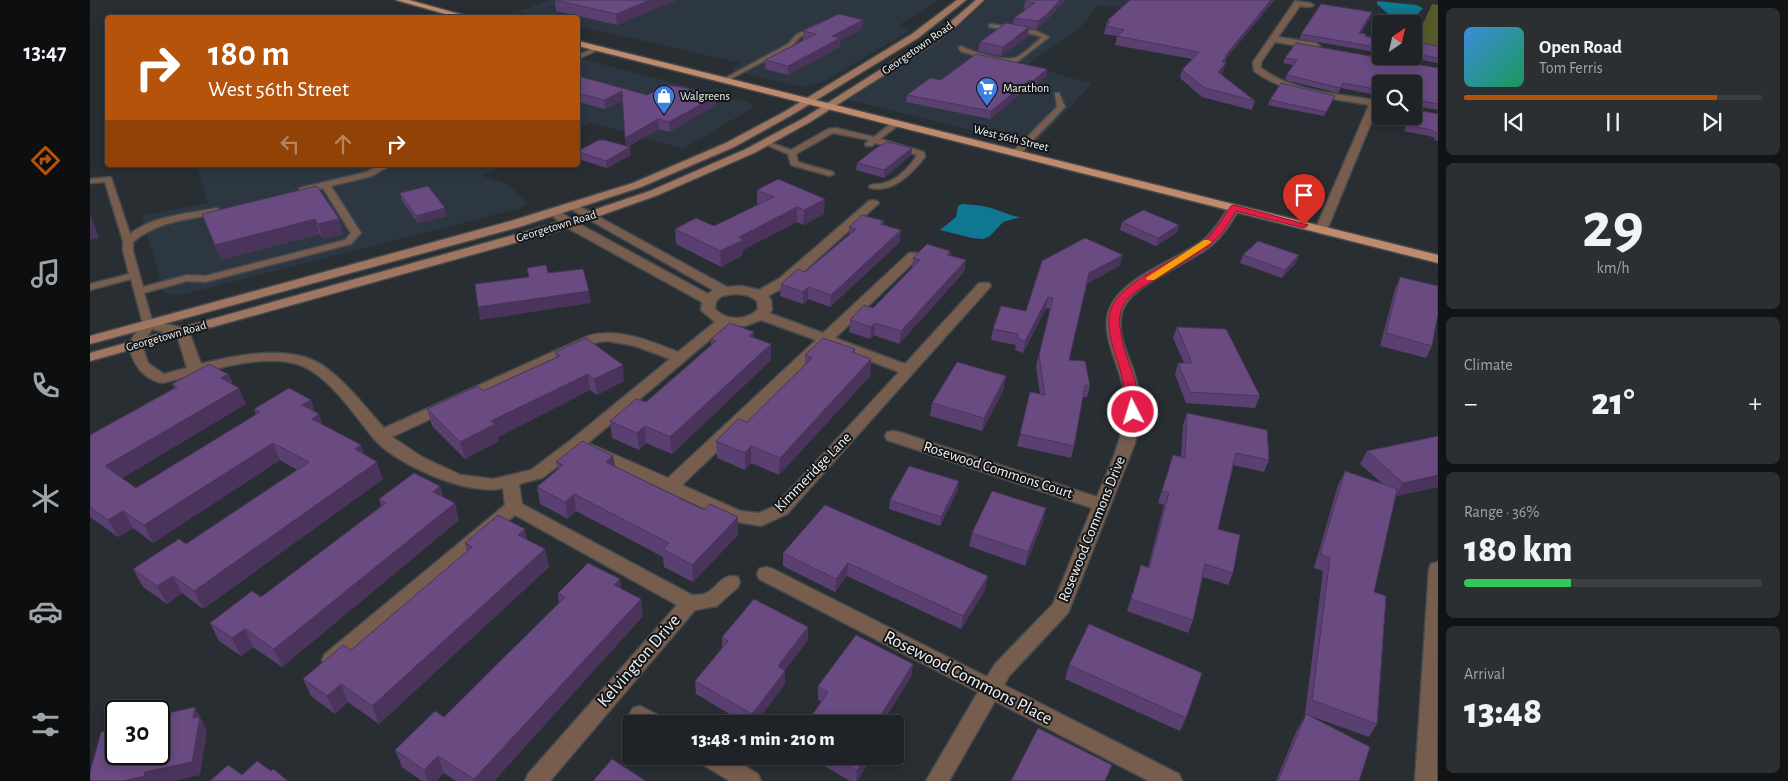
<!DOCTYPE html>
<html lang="en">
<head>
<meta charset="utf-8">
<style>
	:root { --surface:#1f2226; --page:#2c2f32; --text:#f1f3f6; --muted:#a1a4a7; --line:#3c3f43; --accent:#b45309 }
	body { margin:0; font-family:"Alegreya Sans",sans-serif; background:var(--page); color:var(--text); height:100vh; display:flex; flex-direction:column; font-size:19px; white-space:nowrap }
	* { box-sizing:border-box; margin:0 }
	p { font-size:16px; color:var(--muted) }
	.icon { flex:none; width:28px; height:28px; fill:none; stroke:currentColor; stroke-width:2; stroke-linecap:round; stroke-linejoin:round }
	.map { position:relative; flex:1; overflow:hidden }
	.drawer { display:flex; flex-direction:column; gap:8px; padding:8px; background:#111315; width:350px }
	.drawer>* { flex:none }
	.top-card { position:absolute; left:15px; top:15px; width:475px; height:152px; border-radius:5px; box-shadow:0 2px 12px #0003,0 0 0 1px var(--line); background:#b45309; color:#fff; overflow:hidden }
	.needle { width:32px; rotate:34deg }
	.buttons { position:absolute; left:1282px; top:15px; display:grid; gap:10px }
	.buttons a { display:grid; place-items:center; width:50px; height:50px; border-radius:5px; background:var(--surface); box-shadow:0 2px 12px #0003,0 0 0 1px var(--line); font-size:25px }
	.speed { position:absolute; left:15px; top:700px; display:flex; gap:10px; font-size:25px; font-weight:700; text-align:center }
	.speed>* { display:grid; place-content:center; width:65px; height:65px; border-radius:50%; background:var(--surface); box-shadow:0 2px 12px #0003,0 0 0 1px var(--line); line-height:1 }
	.speed .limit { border:2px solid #111; border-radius:8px; background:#fff; color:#111 }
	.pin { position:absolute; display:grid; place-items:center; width:42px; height:42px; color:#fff; margin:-51px -21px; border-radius:50% 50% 50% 0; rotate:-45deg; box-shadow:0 0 5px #0007 }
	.pin .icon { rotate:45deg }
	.me { position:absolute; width:55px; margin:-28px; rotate:355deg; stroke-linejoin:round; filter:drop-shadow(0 0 4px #0008) }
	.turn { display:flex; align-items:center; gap:18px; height:105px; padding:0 20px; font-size:22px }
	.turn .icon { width:65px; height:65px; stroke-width:2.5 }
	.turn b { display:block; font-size:35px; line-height:42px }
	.lanes { display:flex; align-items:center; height:48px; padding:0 20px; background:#0003; justify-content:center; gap:25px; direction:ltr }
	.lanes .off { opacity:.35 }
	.big { font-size:38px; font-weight:800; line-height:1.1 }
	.drawer .card { flex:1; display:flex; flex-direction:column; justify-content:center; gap:8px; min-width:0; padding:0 18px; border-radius:8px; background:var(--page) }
	.drawer .dial { align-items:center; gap:0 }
	.dial b { font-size:65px; line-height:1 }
	.song { display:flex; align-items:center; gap:15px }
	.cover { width:60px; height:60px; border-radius:8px; background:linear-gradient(135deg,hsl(210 70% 55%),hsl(150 70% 35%)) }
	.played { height:5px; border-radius:2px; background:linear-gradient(90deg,var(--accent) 85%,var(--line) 85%) }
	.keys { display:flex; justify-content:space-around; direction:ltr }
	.heat { display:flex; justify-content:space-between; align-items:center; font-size:28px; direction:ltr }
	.charge { height:8px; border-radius:4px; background:linear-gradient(90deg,#34c759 36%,var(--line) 0) }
	.trip { position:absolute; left:532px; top:715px; width:282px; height:50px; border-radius:5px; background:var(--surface); box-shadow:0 2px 12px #0003,0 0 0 1px var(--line); font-weight:800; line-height:50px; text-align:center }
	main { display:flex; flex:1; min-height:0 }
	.menu { display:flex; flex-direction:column; width:90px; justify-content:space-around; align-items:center; background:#0c0e0f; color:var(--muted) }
	.menu .icon { width:35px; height:35px }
	.menu .current { color:var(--accent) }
	.menu b { font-size:22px; color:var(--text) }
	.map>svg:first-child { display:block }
</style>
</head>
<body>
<main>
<nav class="menu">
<b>13:47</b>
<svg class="icon current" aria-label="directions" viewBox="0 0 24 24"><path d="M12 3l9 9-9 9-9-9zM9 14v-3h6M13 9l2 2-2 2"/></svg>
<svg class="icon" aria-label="music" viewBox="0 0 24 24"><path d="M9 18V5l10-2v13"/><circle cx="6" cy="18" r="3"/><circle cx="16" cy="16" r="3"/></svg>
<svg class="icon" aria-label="phone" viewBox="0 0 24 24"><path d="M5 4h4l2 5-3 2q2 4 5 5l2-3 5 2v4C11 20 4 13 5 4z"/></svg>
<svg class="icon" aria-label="climate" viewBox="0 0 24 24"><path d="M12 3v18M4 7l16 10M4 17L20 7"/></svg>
<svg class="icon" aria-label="car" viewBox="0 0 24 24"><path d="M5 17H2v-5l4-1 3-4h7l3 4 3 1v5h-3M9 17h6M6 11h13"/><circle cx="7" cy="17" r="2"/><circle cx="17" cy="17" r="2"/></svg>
<svg class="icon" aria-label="filters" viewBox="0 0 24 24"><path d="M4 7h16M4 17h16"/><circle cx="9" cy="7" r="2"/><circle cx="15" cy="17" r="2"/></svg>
</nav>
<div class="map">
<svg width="1348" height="781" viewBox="0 0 1348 781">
	<rect width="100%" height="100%" fill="#292e33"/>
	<path fill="#2d3741" d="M460,0H849L807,26L821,30L733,82L712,87L641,70L651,63L488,26V18L449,17L427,12Z
		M898,0H1039L1032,8L1008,5L989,29L937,65L1002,84L943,146L758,100L850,39L876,20Z
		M488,58L658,102L664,107L593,149L500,122L488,129Z
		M106,165H414L392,176L419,185L438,204L431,208L87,296L74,292L52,216L118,203Z"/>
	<path fill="#565a29" d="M1342,4L1348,5V49L1324,44Z"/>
	<path fill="#0f7790" d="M1287,1L1326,5L1333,8L1323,20V24H1295L1299,20V15L1287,4Z
		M872,204C883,205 894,205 904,209C914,212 920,216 931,217L913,222L900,236L893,239L882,238L850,230L866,217L868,206Z"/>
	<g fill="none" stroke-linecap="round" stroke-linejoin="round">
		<g stroke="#454a4e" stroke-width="3">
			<path id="lane" d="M901,24L947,31L959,37L927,62H912L872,52L869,49V47L871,46C881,51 916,63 927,57C936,52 944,44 952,37L946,35L899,27V25Z
				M726,25L729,27L728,28L710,37L702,46L635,82L630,81L698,44L706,35Z
				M506,47L509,49L508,50L488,59V55Z
				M965,93H969L975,107L929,155H923V151L967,107Z
				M803,122L810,124L790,139L834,152L835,157C821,174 804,193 780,188L779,186C784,183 788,185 794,183C807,180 821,166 827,155L785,143L782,146H776L775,144L779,140L743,133L706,154L708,162L743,172L744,174L740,176L701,165L698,154L672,143L676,141L701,150L738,129L746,128L784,137Z
				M291,165H301L282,176L241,186L271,233L261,244L115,282L97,281L54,293L63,324L58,327L53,324L41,279L0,290V284L39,274L33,251V241L15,182L0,183V179L21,177L40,234C63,215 99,214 127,208L131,211L127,214C97,219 66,222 43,242V251L53,287L97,275L115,276L255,240L261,233L233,188L213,193L209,190L210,188L276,172Z"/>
		</g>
		<g stroke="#454a4e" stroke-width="3">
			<path id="street" d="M1205,1L1220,3L1224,5L1220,7L1210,6L1188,37L1226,43L1230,46L1226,49L1185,42L1171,62V68C1205,93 1252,94 1291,101V107L1288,106L1237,230L1231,234L1225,230L1279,105C1241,98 1196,95 1164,71L1163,62Z
				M783,200L787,201L789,203L787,205L700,284L678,296L681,300L682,310L679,313L733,333L819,253H827L829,256L827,259L745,338L815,364L889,283H899L901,286L697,514L671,526L642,521L488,451L452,478L429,484L432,504L602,595C606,595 611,595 614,594C628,589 631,572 648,577L650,582L648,587L627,606L605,610L460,781H435L438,774L587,605L425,515L249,666L242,668L235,666L232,660L235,654L415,505L413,488C380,497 307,465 285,440C264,415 236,370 203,363C162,354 111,374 72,383C51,378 44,364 38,345L53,321L58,320L98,329L111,364C145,355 200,344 232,365C256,381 275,407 294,428L498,336C528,327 560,341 588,352L625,322L611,310L612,302L474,226L459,213L461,211H469L482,220L618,294L623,290L477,207L483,204L487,205L637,287L652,286L669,290L690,278L779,201ZM644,294C653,294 660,295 667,301L668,309C656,321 637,321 625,309L626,301L632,296ZM671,320L726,340L578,478L498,443L637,325L655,326ZM62,329L87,335L97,368L74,374L58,363L52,345ZM518,341L545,346L580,359L481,440L441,470L403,479L371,475L332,457L302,437L494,347L508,342ZM738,345L809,372L685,506L669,513L651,511L592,485Z
				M1144,205L1150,208C1142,221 1134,235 1122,245C1101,263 1039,285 1032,312C1025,336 1042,360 1047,382C1053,402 1049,423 1045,443L978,613L919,676L914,685L1089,774L1092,781H1059L905,701L859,781H836L888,692L669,579L667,574L669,569L676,567L683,569L897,677L905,664L963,604L1002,508L797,440L795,436L797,432L803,431L809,432L1007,497C1020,465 1036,434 1035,399C1034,372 1009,336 1019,310C1031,277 1085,261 1112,241C1124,232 1131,218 1140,206Z
				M1348,562L1347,781H1325L1339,569L1341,564Z
				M550,706L572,717L575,724H546L539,715L543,708Z
				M607,756H638L668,774L671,781H640L610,763Z"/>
		</g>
		<g stroke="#454a4e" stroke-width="3">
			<path id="secondary" d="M867,0H876L828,38L700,116L644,147L551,187L429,227L0,344V336L421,221L543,183L636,143L694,112L822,34Z
				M886,0H894L863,29L832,51L720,122L664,153L568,195L464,232L0,361V353L456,226L560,191L656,149L714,118L826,47L857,25Z"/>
		</g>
		<g stroke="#454a4e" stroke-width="3">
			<path id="primary" d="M306,0H319L384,18H369Z
				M488,41L1348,255V263L488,46Z"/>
		</g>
		<use href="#lane" fill="#775d4e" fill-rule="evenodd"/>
		<use href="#street" fill="#775d4e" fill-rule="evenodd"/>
		<use href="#secondary" fill="#a07660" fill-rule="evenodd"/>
		<use href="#primary" fill="#c08a6c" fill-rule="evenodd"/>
	</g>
	<path fill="#5a4070" d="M465,0H586L527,25L466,11Z
		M975,0L955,22L946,29L939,28L938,36L911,56L888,51L890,42L923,24L924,18L936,9H934L935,1Z
		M1281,17L1270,33L1276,36L1291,39V53L1210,39L1211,34Z
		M773,20L772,29L750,41V47L698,75L675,69V60L714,40H713V31Z
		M1017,21L1136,59L1133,72L1131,75L1165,101L1162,110L1112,97L1090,78L1092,70L1102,59L1025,45L1027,36L1014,34Z
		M1324,42L1348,46V63L1309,56H1324Z
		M1195,58L1348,68V110L1325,106L1326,110L1348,114V141L1344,140L1345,138L1339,136L1314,131L1325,102H1324V84H1291V96L1251,88L1248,93L1199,81L1195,79L1197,74L1203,65L1193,63Z
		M957,69L956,76L942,88L938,87L900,119L816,102L817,95L851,80Z
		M488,76L557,95L626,105L579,132L569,129L537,147L541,155L517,168L488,159V151L536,146L533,100L515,109L488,102Z
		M1180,100L1243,101L1234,116L1178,105Z
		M822,148L821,155L794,178L766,170L767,163Z
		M227,186L253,234L233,239L230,234L131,260L112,214Z
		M667,190L734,214L713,225L707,222L653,250V255L631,267L586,244L585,229L624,226L668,204H667Z
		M310,193L357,216L328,223L312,201Z
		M794,221L793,225L810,242L740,307L718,299L713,304L690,296L691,284L715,272L759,235V227Z
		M1032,222L1087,233L1066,246L1030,230Z
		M860,251V255L876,260L874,272L809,344L784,335L780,339L759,332L760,320L783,308L822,268L823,258Z
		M1153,255L1206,263L1192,278L1150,263Z
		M952,261L1030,265L997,284L979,360L1000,386L997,397H993L984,446L981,458L927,446L930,434L950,394L946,366L960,309L956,308L933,353L925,350L926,345L901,340L903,329L936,311Z
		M1310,277L1342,346L1336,358L1290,346L1305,289Z
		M1087,327L1170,396L1165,408L1096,403L1085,374L1088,363H1094L1083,338Z
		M664,338L681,360L582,454L556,443L549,450L522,438L520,421L556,402L621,346V339Z
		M765,349V353L781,359L780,376L689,475L661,463L655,470L627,458L626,441L657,422L715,365V355Z
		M465,352L534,381L507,395L500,390L408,437L409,441L375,459L342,426L337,409L393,391L466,357Z
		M138,374L143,384L156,404L32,478L46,488L166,415L164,409L221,400L225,412L229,414L232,424L274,455L293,479L113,609L92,593L77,604L53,587L43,569L96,544L207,470L190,460L63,543L43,528L28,537L0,517V435L84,388L82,384Z
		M914,389L892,431L840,416L842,403Z
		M1097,413L1179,460L1174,472L1143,465L1128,529L1143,573L1138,585L1113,577L1103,620L1098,633L1037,611L1051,565L1058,567L1074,505L1068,503L1083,455L1091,457L1093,425Z
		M1348,436V487L1306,496L1284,592L1287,724L1279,737L1215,714L1233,571L1224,568L1248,485L1255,471L1293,484L1270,464L1277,451Z
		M523,456L525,466L614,510L648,517V535L603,582L574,567L573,557L486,511L478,519L450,504L447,487L468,470L466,462Z
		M350,486L353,497L369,520L192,667L163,647L151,656L129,641L120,623L171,597L291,506L289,499Z
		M868,490L850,526L799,509L800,500Z
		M735,505L895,590L871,629L757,576L745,592L693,566V553Z
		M953,522L935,566L879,546L882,533Z
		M437,539L455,549L459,567L289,724L258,702L245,714L221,696L213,679L261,650L377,552L375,543Z
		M530,579L531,588L553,616L404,781H366L354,773L346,781H332L312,767L305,750L354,717L469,603L468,593Z
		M632,637L718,640L695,670V684L665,724H656L606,694L605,681L632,648Z
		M823,664L821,677L731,702L728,700V686Z
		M979,665L1096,718L1090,731L975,679Z
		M1216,714L1269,781H1186L1206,732Z
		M717,756H783L767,781H760Z"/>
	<path fill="#4a345b" d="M560,0H586L527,25L526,14Z
		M970,0H975L955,22L946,29L948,21Z
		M1181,0H1185L1136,59L1133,72L1126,81L1135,56Z
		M1282,12L1281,17L1268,38L1269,33Z
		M773,20L772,29L750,41V47L698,75V66L742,36Z
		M939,27L938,36L911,56L913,47Z
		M957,69L956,76L942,88L943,81Z
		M939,80L938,87L900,119L901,111Z
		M1253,83L1251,88L1248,93L1250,88Z
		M532,91L533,100L515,109L514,100Z
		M626,96V105L579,132V122Z
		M1245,96L1243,101L1234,116L1236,112Z
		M568,119L569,129L536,147L535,138Z
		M540,147L541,155L517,168L516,161Z
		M822,148L821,155L794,178V170Z
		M735,199L734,214L713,225L714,210Z
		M707,207V222L653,250V255L631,267L630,251L649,237Z
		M355,208L357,216L328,223L326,216Z
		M0,214L4,223L9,238L0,240Z
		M225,219L230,234L131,260L125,245Z
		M249,219L253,234L233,239L228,224Z
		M1089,225L1087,233L1066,246L1068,238Z
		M811,230L810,242L740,307L741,295Z
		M1033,255L1030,265L997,284L999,273Z
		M1209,255L1206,263L1192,278L1195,270Z
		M876,260L874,272L809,344L811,331Z
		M718,287V299L713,304V292Z
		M499,291L501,303L390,320L388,307Z
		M958,297L956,308L933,353L935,341Z
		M785,323L784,335L780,339L781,327Z
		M664,332V348L659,336Z
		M681,344V360L582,454L580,437Z
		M781,359L780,376L689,475L690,458Z
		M533,365L534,381L507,395L504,379Z
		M138,374L145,390L149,388L156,404L24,483L15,466L131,378Z
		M498,374L500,390L408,437L409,441L375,459L370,442L401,421Z
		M916,376L914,389L892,431L894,418Z
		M221,400L226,416L229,414L235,431L228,436L212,405Z
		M555,426L556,443L549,450L547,433Z
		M183,443L190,460L63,543L54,525Z
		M271,445L277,462L265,449Z
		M661,446V463L655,470V453Z
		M523,456L526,473L516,462Z
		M287,462L293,479L113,609L104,591Z
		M1348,475V487L1305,496L1313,483Z
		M869,481L868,490L850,526L851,517Z
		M350,486L355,504L343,492Z
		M484,494L486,511L478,519L475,502Z
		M365,503L369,520L192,667L184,649Z
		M956,508L953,522L935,566L938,552Z
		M33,511L43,528L28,537L18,520Z
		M648,517V535L603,582L602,565Z
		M435,529L438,546L428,535Z
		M455,549L459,567L289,724L282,706Z
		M758,563L757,576L745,592L746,579Z
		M83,576L92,593L77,604L67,586Z
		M898,576L895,590L871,629L873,616Z
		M530,579L532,596L524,585Z
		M551,599L553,616L404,781H384V779Z
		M718,627V640L687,680L688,666Z
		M155,629L163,647L151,656L142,638Z
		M823,664L821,677L792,724L787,721Z
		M695,671V684L665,724H662V714Z
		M251,684L258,702L245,714L237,696Z
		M105,707L117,731L110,775L84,781H33L55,772L103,718Z
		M348,756L354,773L346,781H338L334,770Z
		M776,756H783L767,781H766L767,771Z"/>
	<path fill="#694b82" stroke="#4a345b" d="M465,0H560L526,14Z
		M937,0H970L956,15L948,21L924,18L945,3L935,1Z
		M1040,0H1181L1135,56H1137L1132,62L1136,63L1128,72L1165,101L1115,88L1092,70L1109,52L1027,36L1034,30L1016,26L1020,22L1017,21Z
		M1231,4L1282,12L1269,33L1276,34L1275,36L1291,39V48L1211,34Z
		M749,14L773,20L742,36L750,38L698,66L675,60L726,34L713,31Z
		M916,23L939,27L913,47L890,42Z
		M1324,42L1348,46V58L1324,54Z
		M1206,43L1348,68V104L1326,100L1327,97L1324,96V84H1291V90L1253,83L1250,88L1201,76L1197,74L1207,60L1195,58Z
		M886,54L957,69L943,81L939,80L901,111L817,95L840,78L851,80Z
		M488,76L557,95L577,85L591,87L626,96L579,122L568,119L535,138L532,91L514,100L488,93Z
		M1191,83L1245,96L1236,112L1180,100Z
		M1324,104L1326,110L1348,114V135H1347V133L1341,130L1317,125L1320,116H1324Z
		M509,140H514L540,147L516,161L488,152V151Z
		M797,142L822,148L794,170L767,163L786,148Z
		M688,179L735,199L714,210L707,207L649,237L653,240L630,251L585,229L606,218L624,226L684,197L667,190Z
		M227,186L249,219L228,224L225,219L125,245L112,214Z
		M338,186L355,208L326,216L310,193Z
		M1053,210L1089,225L1068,238L1032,222Z
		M772,215L794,221L790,224L811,230L741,295L718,287L713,292L691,284L708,269L715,272L766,229L759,227Z
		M995,238L1033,255L999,273L979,360L995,361L1000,386L995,385L984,446L930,434L940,392L955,395L949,355L963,298L958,297L935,341L927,338L928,334L903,329L911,306L936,311L952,261Z
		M1168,241L1209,255L1195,270L1153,255Z
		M837,244L860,251L857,255L876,260L811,331L785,323L781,327L760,320L774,305L783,308L830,260L823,258Z
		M456,265L458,273L493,269L499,291L388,307L385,284L439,277L437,268Z
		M1310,277L1348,286V314L1342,346L1296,333Z
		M640,323L664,332L659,336L681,344L580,437L555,426L547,433L520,421L546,399L556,402L626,341L621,339Z
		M1087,327L1136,329L1170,396L1100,392L1088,363H1102Z
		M496,338L533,365L504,379L498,374L401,421L405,424L370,442L337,409L388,386L393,391L470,356L465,352Z
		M733,338L765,349L762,352L781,359L690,458L661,446L655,453L626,441L648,419L657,422L722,358L715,355Z
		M867,362L916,376L894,418L842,403Z
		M119,364L138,374L131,378L149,388L15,466L46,488L170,412L164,409L199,388L221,400L212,405L229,414L222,419L271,445L265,449L287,462L104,591L83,576L67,586L43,569L89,539L96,544L219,462L183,443L54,525L33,511L18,520L0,507V435L87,387L82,384Z
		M1097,413L1177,430L1179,460L1146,453L1128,529L1150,535L1143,573L1115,564L1103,620L1041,599L1051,565L1059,568L1079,493L1072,491L1083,455L1095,458Z
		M1348,436V475L1313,483L1277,451Z
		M492,441L523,456L516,462L614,510L620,504L648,517L602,565L573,549L579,543L484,494L475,502L447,487L473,465L466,462Z
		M819,466L869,481L851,517L800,500Z
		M1255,471L1307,489L1284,592L1296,596L1287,724L1222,700L1240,558L1230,554Z
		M324,473L350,486L343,492L365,503L184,649L155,629L142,638L120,623L162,591L171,597L296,503L289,499Z
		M902,491L956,508L938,552L882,533Z
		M735,505L898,576L873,616L758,563L746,579L693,553Z
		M408,515L435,529L428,535L455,549L282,706L251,684L237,696L213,679L253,645L261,650L382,547L375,543Z
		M498,563L530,579L524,585L551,599L384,779L348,756L334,770L305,750L345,711L354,717L475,597L468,593Z
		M664,599L718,627L688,666L695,671L662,714L605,681L638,641L632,637Z
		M999,624L1112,673L1096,718L979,665Z
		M766,635L823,664L787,721L792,724H716L738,692L728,686Z
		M105,707L103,718L110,717L102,762L55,772L54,776L33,781H0V772L11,732L26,728V754H69V715Z
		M1216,714L1280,747L1269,781H1188Z
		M948,728L1022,765L1015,781H921Z
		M741,756H776L767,771Z
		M522,759L556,781H503Z
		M167,761L181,771L183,769L198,781H120L138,765L152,775Z"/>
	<path fill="#e11d48" stroke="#92132f" d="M1144,205L1218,225L1214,228L1146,211L1133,232L1119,246L1048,290L1037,299L1031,309L1029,322L1033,345L1045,381L1049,412L1047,414H1039C1033,403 1035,386 1031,373C1026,354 1014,329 1021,309C1030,282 1089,259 1113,242C1125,232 1132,219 1141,206Z"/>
	<path fill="#f59e0b" d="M1114,240H1118L1122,242L1064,280H1057L1056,278Z"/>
	<defs>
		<g id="supermarket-pin" transform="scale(1.125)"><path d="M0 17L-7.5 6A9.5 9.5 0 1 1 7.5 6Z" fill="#3f7fe0" stroke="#141618"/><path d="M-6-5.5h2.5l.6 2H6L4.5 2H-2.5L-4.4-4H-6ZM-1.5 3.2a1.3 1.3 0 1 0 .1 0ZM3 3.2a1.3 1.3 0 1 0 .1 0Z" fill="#fff"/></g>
		<g id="shop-pin" transform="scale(1.125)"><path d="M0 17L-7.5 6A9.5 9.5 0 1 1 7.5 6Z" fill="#3f7fe0" stroke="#141618"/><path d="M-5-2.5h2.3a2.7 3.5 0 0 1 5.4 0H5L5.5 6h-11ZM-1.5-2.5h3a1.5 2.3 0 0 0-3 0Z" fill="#fff"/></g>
	</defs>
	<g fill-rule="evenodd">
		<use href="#supermarket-pin" x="897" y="88"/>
		<use href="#shop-pin" x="574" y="96"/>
	</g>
	<g text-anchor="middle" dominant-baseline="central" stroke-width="4" stroke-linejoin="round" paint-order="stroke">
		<g font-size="12" fill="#f1f4f7" stroke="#141618">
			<text transform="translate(827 48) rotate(-35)">Georgetown Road</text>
			<text transform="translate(921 138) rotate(14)">West 56th Street</text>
			<text transform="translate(466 226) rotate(-17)">Georgetown Road</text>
			<text transform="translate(76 336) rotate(-16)">Georgetown Road</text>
		</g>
		<g font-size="12" fill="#f1f4f7" stroke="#141618" text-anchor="start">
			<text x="913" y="88">Marathon</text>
			<text x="590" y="96">Walgreens</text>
		</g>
		<g font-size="15" fill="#f1f4f7" stroke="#141618">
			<text transform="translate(908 470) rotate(18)">Rosewood Commons Court</text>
			<text transform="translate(723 472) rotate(-46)">Kimmeridge Lane</text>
			<text transform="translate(1002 529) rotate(-68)">Rosewood Commons Drive</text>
		</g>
		<g font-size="18" fill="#f1f4f7" stroke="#141618">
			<text transform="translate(549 661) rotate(-49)">Kelvington Drive</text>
			<text transform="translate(878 678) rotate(27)">Rosewood Commons Place</text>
		</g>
	</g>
</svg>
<div class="buttons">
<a><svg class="needle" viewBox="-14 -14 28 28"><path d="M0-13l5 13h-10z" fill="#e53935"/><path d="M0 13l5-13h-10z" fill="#a1a4a7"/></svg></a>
<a><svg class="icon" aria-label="search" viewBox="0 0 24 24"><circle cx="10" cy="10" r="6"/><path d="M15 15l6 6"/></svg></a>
</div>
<div class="speed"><div class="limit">30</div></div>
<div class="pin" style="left:1214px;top:225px;background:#d93025"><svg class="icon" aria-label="arrive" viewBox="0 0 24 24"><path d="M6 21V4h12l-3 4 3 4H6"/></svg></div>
<svg class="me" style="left:1043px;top:412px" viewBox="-20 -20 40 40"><circle r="17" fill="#e11d48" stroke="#fff" stroke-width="3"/><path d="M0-11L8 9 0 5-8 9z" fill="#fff"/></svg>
<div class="trip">13:48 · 1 min · 210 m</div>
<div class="top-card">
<div class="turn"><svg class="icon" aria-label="right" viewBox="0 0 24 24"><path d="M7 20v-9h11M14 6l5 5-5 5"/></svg><div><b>180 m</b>West 56th Street</div></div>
<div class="lanes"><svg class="icon off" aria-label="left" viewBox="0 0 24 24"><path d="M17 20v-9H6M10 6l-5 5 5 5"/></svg><svg class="icon off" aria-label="ahead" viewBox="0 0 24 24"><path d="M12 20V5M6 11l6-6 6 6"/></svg><svg class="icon" aria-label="right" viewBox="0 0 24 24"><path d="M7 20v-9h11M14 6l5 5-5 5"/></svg></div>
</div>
</div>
<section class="drawer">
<div class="card">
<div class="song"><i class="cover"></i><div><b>Open Road</b><p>Tom Ferris</p></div></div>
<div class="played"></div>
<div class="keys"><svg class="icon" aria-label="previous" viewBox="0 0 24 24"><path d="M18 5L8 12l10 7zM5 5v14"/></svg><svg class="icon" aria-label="pause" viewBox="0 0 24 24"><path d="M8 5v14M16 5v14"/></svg><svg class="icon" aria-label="next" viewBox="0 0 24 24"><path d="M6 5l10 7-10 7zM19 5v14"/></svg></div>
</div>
<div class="card dial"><b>29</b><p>km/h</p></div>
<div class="card"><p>Climate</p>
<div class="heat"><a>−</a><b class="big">21°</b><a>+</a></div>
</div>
<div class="card"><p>Range · 36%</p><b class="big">180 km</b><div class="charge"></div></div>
<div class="card"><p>Arrival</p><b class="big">13:48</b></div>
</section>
</main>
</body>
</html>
